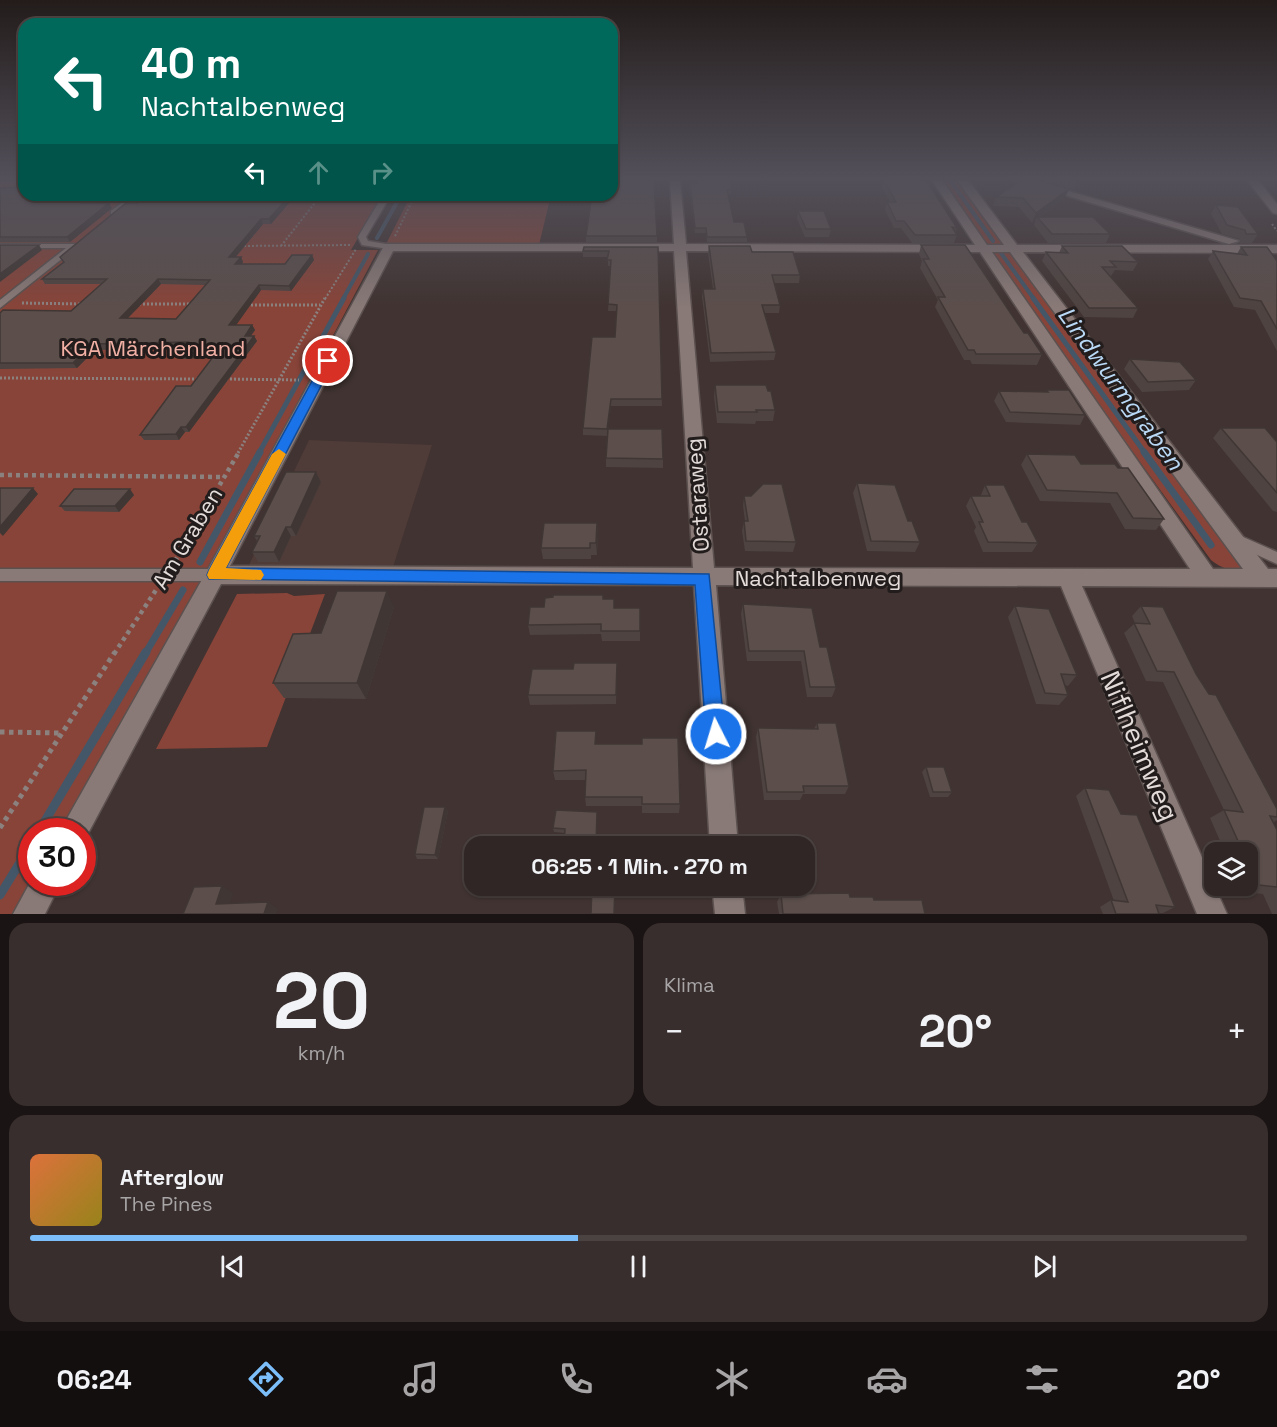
<!DOCTYPE html>
<html lang="de">
<head>
<meta charset="utf-8">
<style>
	:root { --surface:#302625; --page:#382e2d; --text:#f1f3f6; --muted:#a8a5a7; --line:#4b4342; --accent:#7bbef9 }
	body { margin:0; font-family:"Space Grotesk",sans-serif; background:var(--page); color:var(--text); height:100vh; display:flex; flex-direction:column; font-size:22px; white-space:nowrap }
	* { box-sizing:border-box; margin:0 }
	p { font-size:20px; color:var(--muted) }
	.icon { flex:none; width:33px; height:33px; fill:none; stroke:currentColor; stroke-width:2; stroke-linecap:round; stroke-linejoin:round }
	.map { position:relative; height:914px; overflow:hidden }
	.panel { display:flex; flex-direction:column; gap:9px; padding:9px; background:#1a1514; flex:1 }
	.panel>* { flex:none }
	.banner { position:absolute; left:18px; top:18px; width:600px; height:183px; border-radius:18px; box-shadow:0 2px 4px #0004,0 0 0 2px var(--line); background:#00695c; color:#fff; overflow:hidden }
	.buttons { position:absolute; left:1204px; top:842px; display:grid; gap:12px }
	.buttons a { display:grid; place-items:center; width:54px; height:54px; border-radius:12px; background:var(--surface); box-shadow:0 2px 4px #0004,0 0 0 2px var(--line); font-size:30px }
	.speed { position:absolute; left:18px; top:818px; display:flex; gap:12px; font-size:30px; font-weight:700; text-align:center }
	.speed>* { display:grid; place-content:center; width:78px; height:78px; border-radius:50%; background:var(--surface); box-shadow:0 2px 4px #0004,0 0 0 2px var(--line); line-height:1 }
	.speed .limit { border:9px solid #d22; background:#fff; color:#111 }
	.pin { position:absolute; display:grid; place-items:center; width:51px; height:51px; color:#fff; margin:-26px; border:3px solid #fff; border-radius:50%; box-shadow:0 2px 6px #0007 }
	.me { position:absolute; width:66px; margin:-33px; rotate:355deg; stroke-linejoin:round; filter:drop-shadow(0 0 4px #0008) }
	.turn { display:flex; align-items:center; gap:21px; height:126px; padding:0 24px; font-size:27px }
	.turn .icon { width:78px; height:78px; stroke-width:2.5 }
	.turn b { display:block; font-size:42px; line-height:51px }
	.lanes { display:flex; align-items:center; height:57px; padding:0 24px; background:#0003; justify-content:center; gap:30px; direction:ltr }
	.lanes .off { opacity:.35 }
	.big { font-size:45px; font-weight:700; line-height:1.1 }
	.panel .card { flex:1; display:flex; flex-direction:column; justify-content:center; gap:9px; min-width:0; padding:0 21px; border-radius:18px; background:var(--page) }
	.panel .dial { align-items:center; gap:0 }
	.dial b { font-size:78px; line-height:1 }
	.song { display:flex; align-items:center; gap:18px }
	.cover { width:72px; height:72px; border-radius:9px; background:linear-gradient(135deg,hsl(20 70% 55%),hsl(50 70% 35%)) }
	.played { height:6px; border-radius:3px; background:linear-gradient(90deg,var(--accent) 45%,var(--line) 45%) }
	.keys { display:flex; justify-content:space-around; direction:ltr }
	.heat { display:flex; justify-content:space-between; align-items:center; font-size:33px; direction:ltr }
	.panel .tiles { flex:1; display:grid; gap:9px; grid-template-columns:1fr 1fr }
	.card:last-child { grid-column:span 2 }
	.trip { position:absolute; left:464px; top:836px; width:351px; height:60px; border-radius:18px; background:var(--surface); box-shadow:0 2px 4px #0004,0 0 0 2px var(--line); font-weight:700; line-height:60px; text-align:center }
	.menu { display:flex; height:96px; justify-content:space-around; align-items:center; background:#130f0f; color:var(--muted) }
	.menu .icon { width:42px; height:42px }
	.menu .on { color:var(--accent) }
	.menu b { font-size:27px; color:var(--text) }
	.map>svg:first-child { display:block }
</style>
</head>
<body>
<div class="map">
<svg width="1277" height="914" viewBox="0 0 1277 914">
	<rect width="100%" height="100%" fill="#403331"/>
	<path fill="#4f3b38" d="M309,440L432,445L393,567H248Z"/>
	<path fill="#884439" d="M0,180H24V195H383L351,250H378L210,569L61,831H32V882L14,914H0Z
		M941,180H958L1007,245H985Z
		M411,195H551L539,245L386,244Z
		M995,251L1015,254L1242,559V568C1231,573 1220,567 1211,560L992,258V253Z
		M287,593L294,596L325,594L267,747L156,749L237,594Z"/>
	<g fill="none" stroke-linecap="round" stroke-linejoin="round">
		<path stroke="#445769" stroke-width="4" d="M950,180L993,241
			M377,238L401,195
			M1001,253L1034,299
			M343,299L368,254"/>
		<path stroke="#445769" stroke-width="5" d="M1033,298L1145,453
			M259,453L344,298"/>
		<path stroke="#445769" stroke-width="7" d="M1144,452L1211,545
			M200,562L260,452
			M145,654L183,590"/>
		<path stroke="#445769" stroke-width="9" d="M39,831L146,652
			M0,895L32,843"/>
		<g stroke="#5c514f" stroke-width="3">
			<path id="lane" d="M132,195H140L117,215H111V211Z
				M383,195H391L366,237L368,241L392,245L393,247L389,249L362,245L358,237Z
				M0,244H74L78,246L0,308V300L66,248H0Z
				M1234,533L1277,552V564L1229,542L1227,538L1229,534Z
				M0,569H215L220,571L222,575L220,579L215,581H0Z"/>
		</g>
		<g stroke="#5c514f" stroke-width="3">
			<path id="street" d="M670,180H680L686,244L975,245L932,180H942L987,245H1004L957,180H968L1017,245H1277V253L1023,252L1268,569H1277V587L1082,586L1227,914H1197L1061,586L716,585L738,846H710L694,585L221,584L84,841L82,831H60L208,569L385,244H674ZM393,251H674L693,568L230,566ZM686,251L980,252L1190,569L714,568ZM992,252H1010L1243,569H1213Z
				M1014,180H1031L1239,241L1229,244Z
				M32,879V882H61L45,914H13Z
				M712,885H742L745,914H715Z"/>
		</g>
		<g stroke="#5c514f" stroke-width="3">
			<path id="secondary" d="M1247,180H1258L1277,204V214L1273,213Z"/>
		</g>
		<path stroke="#8b817f" stroke-width="2" stroke-dasharray="2 2" stroke-linecap="butt" d="M1272,224L1277,231
			M395,236L415,195
			M240,246L352,245
			M281,246L321,195
			M325,299L356,249"/>
		<path stroke="#8b817f" stroke-width="3" stroke-dasharray="2 2" stroke-linecap="butt" d="M22,303L83,304
			M139,304H191
			M247,305H320
			M0,378L200,379
			M226,379L299,380
			M238,453L325,298"/>
		<path stroke="#8b817f" stroke-width="4.5" stroke-dasharray="4 4" stroke-linecap="butt" d="M0,475L224,477
			M175,561L239,452
			M114,654L156,590"/>
		<path stroke="#8b817f" stroke-width="5" stroke-dasharray="4.5 4.5" stroke-linecap="butt" d="M0,732L61,733
			M0,828L115,652"/>
		<use href="#lane" fill="#897a77" fill-rule="evenodd"/>
		<use href="#street" fill="#897a77" fill-rule="evenodd"/>
		<use href="#secondary" fill="#897a77" fill-rule="evenodd"/>
	</g>
	<path fill="#4e4340" fill-rule="evenodd" d="M695,180H730L732,190L731,194H728L734,222L747,237V242H707L706,233H695L689,188L690,184H696Z
		M884,180H926L957,228L955,232L957,235L954,243H912L901,228H894L885,210L887,202H890L882,188Z
		M1039,180H1083L1081,185L1074,190L1069,189L1065,197L1040,217L1110,234L1106,243H1048L1034,225L1036,219L1032,223L1019,207L993,206L996,197Z
		M20,187L24,195H102L92,203H109L112,208L70,242H0V188Z
		M296,195L271,224H263L236,257H241L243,262L242,264H285L312,255L314,260L291,291L261,290L236,325H252L255,330L251,336H254L257,341L189,432H185L179,440H144L140,435L191,386L212,358L182,359L179,353L183,348L95,350L77,368L0,369V313L71,311L101,284H45L42,279L63,262L60,257L138,203ZM161,284L205,285L176,319L128,318Z
		M1216,205L1258,234L1252,243H1240V239L1222,234L1211,214Z
		M798,211L831,229L829,237H805L797,219Z
		M586,236H657V242H586Z
		M921,245L1024,333L1042,354L1037,365L972,364L970,360H964L935,307L938,300L920,268L922,261L919,254Z
		M709,246L752,252L800,275L799,283H774L780,305L779,313H765L776,352L774,360L710,362L702,297L703,289H713L708,253Z
		M1062,246L1138,262L1133,271L1115,270L1111,276H1110L1138,308L1133,318L1084,317L1042,261L1046,252L1059,253Z
		M658,247L662,406H611L608,429L663,459V468L606,467V458L607,436L583,435V428L615,337L616,311H608L611,266H608V257H583V251Z
		M1241,247L1277,261V351L1255,310L1234,307L1208,259L1213,251L1237,254Z
		M1130,359L1196,380L1189,390L1142,392L1124,369Z
		M715,385L768,391L775,410L773,421H756L755,424L717,423L714,397Z
		M1046,390L1085,415L1080,425L1006,422L994,401L999,391L1045,392Z
		M1221,428L1277,442V512L1273,511L1213,438Z
		M1027,454L1081,464L1118,468L1164,519L1156,530L1125,529L1110,503L1040,501L1021,465Z
		M316,472L321,482L296,536H291L279,562H258L252,552L257,541L254,536Z
		M857,483L908,521L920,542L915,552L867,551L853,493Z
		M985,485L1022,522L1038,543L1032,552H983L974,531L976,527L966,506L971,496H981V495Z
		M134,495L119,512L65,511L60,506Z
		M744,496L796,542L793,552L745,551L742,531L744,521H745L743,506Z
		M597,523L598,534L597,555H591V559H543L541,548Z
		M553,597L603,599L615,608H640V641H602L601,634L530,635L528,625Z
		M743,604L820,647L836,687L832,697H807L801,661H747L741,614Z
		M1015,606L1077,675L1068,686L1065,685L1068,695L1059,705L1036,704L1008,617Z
		M1141,606L1196,674L1277,809V820L1273,823L1277,830V914H1272L1263,894L1243,892L1240,885H1248V852H1225L1210,818L1224,810L1163,682L1146,681L1124,633L1135,623L1132,616Z
		M394,607L366,699L284,698L273,683L321,633Z
		M617,673L616,704L530,705L528,695Z
		M817,723L849,786L845,794H803L800,800H764L756,737L758,728L814,729Z
		M597,744L680,804L679,813H642V806H586L585,797V780H555L553,771Z
		M926,767L952,792L948,797H930L922,772Z
		M1085,788L1121,814L1175,907L1163,913H1159V914H1103L1100,907L1111,900L1114,901L1076,796Z
		M445,807L448,811L438,859H417L415,854Z
		M597,816L596,846H564L565,833L554,832L553,828Z
		M781,894L850,897L874,900L925,914H779L777,902Z"/>
	<path fill="#403734" d="M1079,180H1083L1081,185L1074,190Z
		M1069,189L1065,197L1038,218L1037,217L1036,219L1032,223L1036,213Z
		M93,195H102L85,208L82,203Z
		M290,195H296L271,224L269,219Z
		M109,203L112,208L70,242L67,237Z
		M261,219L263,224L231,262L229,257Z
		M39,245L42,250L0,282V274Z
		M312,255L314,260L291,291L289,286Z
		M241,257L243,262L237,269L235,264Z
		M158,279L161,284L123,323L120,318Z
		M259,285L261,290L232,331L229,325Z
		M252,325L255,330L247,341L245,336Z
		M254,336L257,341L189,432L186,427Z
		M91,344L95,350L77,368L73,363Z
		M611,399V406L608,436L607,429Z
		M181,427L185,432L179,440L176,434Z
		M316,472L321,482L296,536L291,527Z
		M33,488L38,494L3,536L0,533V527Z
		M130,489L134,495L119,512L115,506Z
		M597,523L598,534L597,555L596,543Z
		M286,527L291,536L279,562L274,552Z
		M387,591L394,607L366,699L357,683Z
		M445,807L448,811L438,859L435,855Z
		M222,886L233,893L227,911L216,904Z
		M268,902L278,909L276,914H264Z"/>
	<path fill="#5b4e4b" stroke="#403734" stroke-width="1.5" fill-rule="evenodd" d="M612,180H654L657,236H586L592,195H612Z
		M696,180H730L732,190H727L734,222H744L747,237H707L706,228H695L690,184H697Z
		M884,180H926L957,228L952,227L957,235H915L904,221H896L887,202H896Z
		M1022,180H1039L1069,189L1036,213L1023,198L996,197Z
		M24,184V195H93L82,203H109L67,237H0V188L20,187Z
		M148,195H290L269,219H261L229,257H241L235,264H285L292,255H312L289,286L259,285L229,325H252L245,336H254L186,427H181L176,434L140,435L176,386H191L216,353H179L188,342L91,344L73,363H0V313L3,310L71,311L107,279H42L64,262L60,257L126,203H138ZM158,279L210,280L176,319L120,318Z
		M1216,205L1238,207L1258,234H1246L1245,230L1227,225Z
		M798,211H824L831,229H806Z
		M1037,217H1093L1110,234H1052Z
		M0,245H39L0,274Z
		M921,245H965L1024,333H1028L1042,354H976L974,350H968L938,297H945L923,259H929Z
		M709,246H750L752,252H793L800,275H772L780,305H762L776,352L711,353L703,289H715Z
		M1062,246H1122L1138,262L1110,261L1116,267H1102L1138,308H1089L1046,252L1068,253Z
		M584,247H658L662,399H611L607,429L583,428L592,337H615L617,305L608,304L611,260H607L609,251H583Z
		M1241,247H1267L1277,261V329L1261,301L1240,298L1213,251L1247,255Z
		M1130,359L1180,362L1196,380L1148,382Z
		M715,385H766L768,391H771L775,410H756L757,412H718Z
		M1046,390H1069L1085,415L1010,412L999,391L1048,392Z
		M1221,428H1265L1277,442V493Z
		M608,429H662L663,459L606,458Z
		M1027,454L1075,455L1081,464H1115L1118,468H1128L1164,519L1133,518L1117,493L1047,490Z
		M286,472H316L291,527H286L274,552H252L260,536H254Z
		M857,483L895,485L908,521H912L920,542L871,541Z
		M763,484H782L796,542L746,541L744,521H748L744,496H751Z
		M985,485H1004L1022,522H1027L1038,543L988,542L979,522H983L971,496H990Z
		M0,488H33L0,527Z
		M74,489H130L115,506H60Z
		M544,523H597L596,543H590V548H541Z
		M337,591H387L357,683H273L293,634L321,633Z
		M553,595H603V599H614V608H640V631H601V624L528,625L530,607H544L545,598L553,597Z
		M743,604L812,608L820,647H827L836,687H810L804,651H749Z
		M1015,606L1049,609L1077,675L1061,674L1068,695L1045,693Z
		M1141,606L1163,607L1196,674L1209,694L1216,695L1277,809V817L1270,816L1277,830V887L1259,885L1248,862V852H1243L1224,810L1243,812L1174,672L1157,671L1134,623L1150,624Z
		M574,663H617L616,695H528L532,669H573Z
		M817,723H836L849,786H803L804,792H767L758,728L818,729Z
		M556,731H596L595,744H642V738H678L680,804H642V797H585L586,770L553,771Z
		M926,767H944L952,792H933Z
		M1085,788L1109,790L1121,814L1137,815L1175,907L1156,905L1159,914H1116L1111,900L1128,902Z
		M424,807H445L435,855L415,854Z
		M556,810L597,812L596,846H564L565,829L553,828Z
		M592,885H615L614,914H591Z
		M222,886L216,904L268,902L264,914H183L194,887Z
		M849,893L850,897H873L874,900H922L925,914H783L781,894Z"/>
	<linearGradient id="sky" x2="0" y2="1"><stop stop-color="#231c1b"/><stop offset="0.58" stop-color="#53505a"/><stop offset="1" stop-color="#53505a" stop-opacity="0"/></linearGradient>
	<rect width="1277" height="308" fill="url(#sky)"/>
	<path fill="#1a73e8" stroke="#114b97" stroke-width="1.5" d="M324,359L334,361L226,568L709,574L725,734L722,741L716,744L709,741L706,734L695,585L209,579L207,575L209,570Z"/>
	<path fill="#f59e0b" d="M279,449L286,454L226,568L261,570L264,575L261,580L209,579L207,575L209,570L272,454Z"/>
	<g text-anchor="middle" dominant-baseline="central" stroke-width="6" stroke-linejoin="round" paint-order="stroke">
		<g font-size="22" fill="#f2b0a5" stroke="#221d1c">
			<text x="153" y="348">KGA Märchenland</text>
		</g>
		<g font-size="22" fill="#e4dcda" stroke="#221d1c">
			<text transform="translate(697 495) rotate(-94)">Ostaraweg</text>
			<text transform="translate(187 538) rotate(-59)">Am Graben</text>
			<text x="818" y="578">Nachtalbenweg</text>
		</g>
		<g font-size="24" font-style="italic" fill="#b9d9f6" stroke="#221d1c">
			<text transform="translate(1121 388) rotate(54)">Lindwurmgraben</text>
		</g>
		<g font-size="27" fill="#e4dcda" stroke="#221d1c">
			<text transform="translate(1140 746) rotate(67)">Niflheimweg</text>
		</g>
	</g>
</svg>
<div class="buttons">
<a><svg class="icon" aria-label="layers" viewBox="0 0 24 24"><path d="M12 4l9 5-9 5-9-5zM3 14l9 5 9-5"/></svg></a>
</div>
<div class="speed"><div class="limit">30</div></div>
<div class="pin" style="left:328px;top:361px;background:#d93025"><svg class="icon" aria-label="arrive" viewBox="0 0 24 24"><path d="M6 21V4h12l-3 4 3 4H6"/></svg></div>
<svg class="me" style="left:716px;top:734px" viewBox="-20 -20 40 40"><circle r="17" fill="#1a73e8" stroke="#fff" stroke-width="3"/><path d="M0-11L8 9 0 5-8 9z" fill="#fff"/></svg>
<div class="trip">06:25 · 1 Min. · 270 m</div>
<div class="banner">
<div class="turn"><svg class="icon" aria-label="left" viewBox="0 0 24 24"><path d="M17 20v-9H6M10 6l-5 5 5 5"/></svg><div><b>40 m</b>Nachtalbenweg</div></div>
<div class="lanes"><svg class="icon" aria-label="left" viewBox="0 0 24 24"><path d="M17 20v-9H6M10 6l-5 5 5 5"/></svg><svg class="icon off" aria-label="ahead" viewBox="0 0 24 24"><path d="M12 20V5M6 11l6-6 6 6"/></svg><svg class="icon off" aria-label="right" viewBox="0 0 24 24"><path d="M7 20v-9h11M14 6l5 5-5 5"/></svg></div>
</div>
</div>
<section class="panel">
<div class="tiles">
<div class="card dial"><b>20</b><p>km/h</p></div>
<div class="card"><p>Klima</p>
<div class="heat"><a>−</a><b class="big">20°</b><a>+</a></div>
</div>
<div class="card">
<div class="song"><i class="cover"></i><div><b>Afterglow</b><p>The Pines</p></div></div>
<div class="played"></div>
<div class="keys"><svg class="icon" aria-label="previous" viewBox="0 0 24 24"><path d="M18 5L8 12l10 7zM5 5v14"/></svg><svg class="icon" aria-label="pause" viewBox="0 0 24 24"><path d="M8 5v14M16 5v14"/></svg><svg class="icon" aria-label="next" viewBox="0 0 24 24"><path d="M6 5l10 7-10 7zM19 5v14"/></svg></div>
</div>
</div>
</section>
<nav class="menu">
<b>06:24</b>
<svg class="icon on" aria-label="directions" viewBox="0 0 24 24"><path d="M12 3l9 9-9 9-9-9zM9 14v-3h6M13 9l2 2-2 2"/></svg>
<svg class="icon" aria-label="music" viewBox="0 0 24 24"><path d="M9 18V5l10-2v13"/><circle cx="6" cy="18" r="3"/><circle cx="16" cy="16" r="3"/></svg>
<svg class="icon" aria-label="phone" viewBox="0 0 24 24"><path d="M5 4h4l2 5-3 2q2 4 5 5l2-3 5 2v4C11 20 4 13 5 4z"/></svg>
<svg class="icon" aria-label="climate" viewBox="0 0 24 24"><path d="M12 3v18M4 7l16 10M4 17L20 7"/></svg>
<svg class="icon" aria-label="car" viewBox="0 0 24 24"><path d="M5 17H2v-5l4-1 3-4h7l3 4 3 1v5h-3M9 17h6M6 11h13"/><circle cx="7" cy="17" r="2"/><circle cx="17" cy="17" r="2"/></svg>
<svg class="icon" aria-label="filters" viewBox="0 0 24 24"><path d="M4 7h16M4 17h16"/><circle cx="9" cy="7" r="2"/><circle cx="15" cy="17" r="2"/></svg>
<b>20°</b>
</nav>
</body>
</html>
